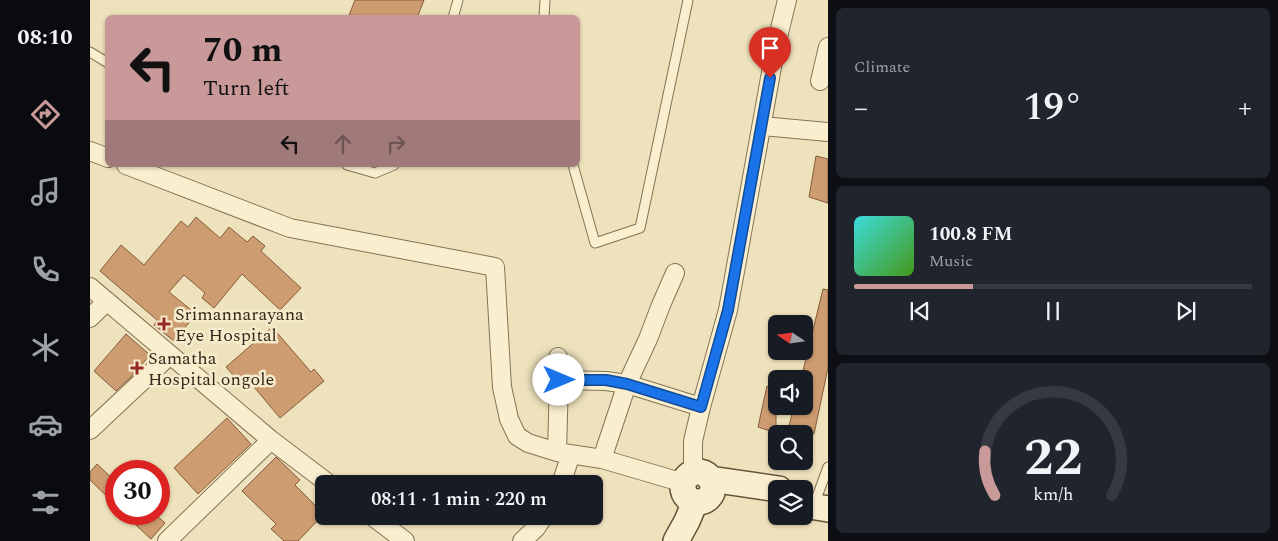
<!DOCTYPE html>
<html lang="en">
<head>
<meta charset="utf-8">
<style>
	:root { --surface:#171b24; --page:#20242c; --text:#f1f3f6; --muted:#9ea1a6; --line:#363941; --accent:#c89998 }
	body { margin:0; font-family:Spectral,serif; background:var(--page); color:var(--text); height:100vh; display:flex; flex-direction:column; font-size:19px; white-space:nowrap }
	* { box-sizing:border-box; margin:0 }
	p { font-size:16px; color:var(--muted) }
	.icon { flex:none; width:28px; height:28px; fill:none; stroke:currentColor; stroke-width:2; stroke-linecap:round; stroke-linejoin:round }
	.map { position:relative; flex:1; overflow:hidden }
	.side { display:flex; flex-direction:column; gap:8px; padding:8px; background:#0d0f14; width:450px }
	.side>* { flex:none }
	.hud { position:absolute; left:15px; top:15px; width:475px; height:152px; border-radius:8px; box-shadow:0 1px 4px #0004; background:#c89998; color:#111; overflow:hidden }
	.needle { width:32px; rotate:283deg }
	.buttons { position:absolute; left:678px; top:315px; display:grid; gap:10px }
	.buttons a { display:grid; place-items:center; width:45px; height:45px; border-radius:8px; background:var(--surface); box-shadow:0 1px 4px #0004; font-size:25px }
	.speed { position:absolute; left:15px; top:460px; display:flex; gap:10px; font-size:25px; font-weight:700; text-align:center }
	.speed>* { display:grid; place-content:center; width:65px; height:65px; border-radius:50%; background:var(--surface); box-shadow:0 1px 4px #0004; line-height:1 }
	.speed .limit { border:8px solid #d22; background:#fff; color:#111 }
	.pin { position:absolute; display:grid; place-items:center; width:42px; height:42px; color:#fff; margin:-51px -21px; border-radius:50% 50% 50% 0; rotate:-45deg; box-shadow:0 0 5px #0007 }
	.pin .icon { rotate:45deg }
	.me { position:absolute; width:55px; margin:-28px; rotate:90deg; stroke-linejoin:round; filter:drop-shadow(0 0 4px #0008) }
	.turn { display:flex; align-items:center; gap:18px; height:105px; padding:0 15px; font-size:22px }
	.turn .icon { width:65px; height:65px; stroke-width:2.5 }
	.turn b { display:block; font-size:35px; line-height:42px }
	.lanes { display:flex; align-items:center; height:48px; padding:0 15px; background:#0003; justify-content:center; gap:25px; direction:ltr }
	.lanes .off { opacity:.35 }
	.big { font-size:38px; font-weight:600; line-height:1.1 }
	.side .card { flex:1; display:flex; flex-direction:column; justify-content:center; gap:8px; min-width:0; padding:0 18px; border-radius:8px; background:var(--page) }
	.side .dial { align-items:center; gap:0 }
	.dial svg { height:130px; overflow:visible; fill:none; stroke:var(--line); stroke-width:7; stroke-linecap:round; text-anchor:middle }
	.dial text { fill:var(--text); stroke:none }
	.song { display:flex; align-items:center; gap:15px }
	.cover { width:60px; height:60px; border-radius:8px; background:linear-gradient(135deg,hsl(180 70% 55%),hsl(100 70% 35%)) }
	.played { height:5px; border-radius:2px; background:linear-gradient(90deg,var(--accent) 30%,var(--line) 30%) }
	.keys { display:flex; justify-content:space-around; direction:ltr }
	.heat { display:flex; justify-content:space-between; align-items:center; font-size:28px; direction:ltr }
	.trip { position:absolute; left:225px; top:475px; width:288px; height:50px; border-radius:8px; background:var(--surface); box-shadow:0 1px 4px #0004; font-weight:600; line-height:50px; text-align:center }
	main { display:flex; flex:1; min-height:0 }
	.dock { display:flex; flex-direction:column; width:90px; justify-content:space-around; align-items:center; background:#090b0e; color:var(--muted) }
	.dock .icon { width:35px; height:35px }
	.dock .selected { color:var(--accent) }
	.dock b { font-size:22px; color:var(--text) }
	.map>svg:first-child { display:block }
</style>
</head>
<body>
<main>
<nav class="dock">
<b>08:10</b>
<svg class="icon selected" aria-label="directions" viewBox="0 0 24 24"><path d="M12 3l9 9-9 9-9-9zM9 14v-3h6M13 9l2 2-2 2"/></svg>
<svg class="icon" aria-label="music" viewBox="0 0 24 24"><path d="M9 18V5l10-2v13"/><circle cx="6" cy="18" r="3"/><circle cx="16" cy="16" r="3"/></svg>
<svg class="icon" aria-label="phone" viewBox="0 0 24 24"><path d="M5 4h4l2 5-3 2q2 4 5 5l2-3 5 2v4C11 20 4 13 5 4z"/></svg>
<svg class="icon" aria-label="climate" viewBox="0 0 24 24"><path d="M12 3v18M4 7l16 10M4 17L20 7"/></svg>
<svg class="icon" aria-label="car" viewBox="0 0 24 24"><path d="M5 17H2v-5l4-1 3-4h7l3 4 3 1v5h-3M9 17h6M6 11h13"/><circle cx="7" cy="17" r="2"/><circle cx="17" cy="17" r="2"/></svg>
<svg class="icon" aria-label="filters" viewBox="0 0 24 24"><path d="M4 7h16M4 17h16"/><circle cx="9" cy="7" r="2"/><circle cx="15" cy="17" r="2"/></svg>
</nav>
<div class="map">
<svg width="738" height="541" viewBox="0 0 738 541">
	<rect width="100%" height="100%" fill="#eee2bc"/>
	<path fill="#cd9c71" stroke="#855c3b" d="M265,0H334L327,18H258Z
		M726,156L738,159V203L719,197Z
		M106,217L130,238L139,227L157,242L163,236L175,246L171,251L211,288L190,310L152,274L124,308L112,298L115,293L94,275L79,292L106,314L84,341L64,325L67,320L10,271L31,245L54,265L91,221L98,227Z
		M733,289L738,290V368L724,434H697L704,406H714V379H711Z
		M182,327L221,372L224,369L234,381L190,418L159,381L153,386L136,367Z
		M36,334L60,355L42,376L26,391L4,371Z
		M677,386L686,393V433L668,427Z
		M137,418L161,444L108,494L84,468Z
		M186,457L210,480L205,485L234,514L208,541H194L181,529L186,524L152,491Z
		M7,464L26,482V505L0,480V472Z
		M34,514H65L75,523L61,539Z"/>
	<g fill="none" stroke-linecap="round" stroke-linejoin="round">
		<g stroke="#867255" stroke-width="11">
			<path id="lane" d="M363,18L368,0
				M454,18L455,0
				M0,52L18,63
				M257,165L285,173L304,165
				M483,165L505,243L550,228L598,0
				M728,494L738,467"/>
		</g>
		<g stroke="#867255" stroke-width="20">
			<path id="street" d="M730,81L738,47
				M672,126L738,132
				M0,151L18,158
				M36,165L200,228L405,267L412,387L419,419L427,436L438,443L467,452L512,459L594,483
				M0,287L181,440L239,484
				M0,318L17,301
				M469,380L516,381L537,384L611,407
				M0,430L80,355
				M467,452L469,380L468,357
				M512,459L537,384L558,339L571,305L585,273
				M603,473V441L611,407L638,310L686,45L697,0
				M471,484L481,454
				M282,516L315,541
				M77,541L181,440
				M432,541L446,528L454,516"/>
		</g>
		<g stroke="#675339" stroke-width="28">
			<path id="secondary" d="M593 487a15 15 0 1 1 30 0a15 15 0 1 1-30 0Z
				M620,479L689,489
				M714,505L738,509
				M586,541L597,521L605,502"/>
		</g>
		<use href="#lane" stroke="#f9efcf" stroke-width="9"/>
		<use href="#street" stroke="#f9efcf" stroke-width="18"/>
		<use href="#secondary" stroke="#f9efcf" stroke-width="25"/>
	</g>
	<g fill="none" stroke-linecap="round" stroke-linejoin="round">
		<g stroke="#114b97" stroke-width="12">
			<path id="route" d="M469,380H516L537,384L611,407L638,310L680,78"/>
		</g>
		<use href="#route" stroke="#1a73e8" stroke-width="9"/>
	</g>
	<g fill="#952a25" stroke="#f6eccc" stroke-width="2">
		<path d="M71.5 316.5h5v5h5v5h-5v5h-5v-5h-5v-5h5z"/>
		<path d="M44.5 360.5h5v5h5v5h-5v5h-5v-5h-5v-5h5z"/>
	</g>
	<g text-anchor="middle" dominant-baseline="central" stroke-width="5" stroke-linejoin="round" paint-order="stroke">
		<g font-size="18" fill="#34291b" stroke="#f6eccc" text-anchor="start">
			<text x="85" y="314">Srimannarayana<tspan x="85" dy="21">Eye Hospital</tspan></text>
			<text x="58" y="358">Samatha<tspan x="58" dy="21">Hospital ongole</tspan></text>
		</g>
	</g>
</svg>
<div class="buttons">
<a><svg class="needle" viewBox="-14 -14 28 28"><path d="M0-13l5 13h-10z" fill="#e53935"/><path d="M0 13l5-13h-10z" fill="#9ea1a6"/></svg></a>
<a><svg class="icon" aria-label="sound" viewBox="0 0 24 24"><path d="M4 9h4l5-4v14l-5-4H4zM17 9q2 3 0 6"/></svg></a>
<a><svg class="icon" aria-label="search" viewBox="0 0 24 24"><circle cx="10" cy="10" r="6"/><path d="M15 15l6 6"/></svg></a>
<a><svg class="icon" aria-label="layers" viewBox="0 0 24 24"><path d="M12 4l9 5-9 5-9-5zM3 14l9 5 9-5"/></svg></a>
</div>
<div class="speed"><div class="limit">30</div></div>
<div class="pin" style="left:680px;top:78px;background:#d93025"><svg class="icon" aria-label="arrive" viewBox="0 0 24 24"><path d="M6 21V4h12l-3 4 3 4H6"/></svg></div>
<svg class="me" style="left:469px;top:380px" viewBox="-20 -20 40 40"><circle r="19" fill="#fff"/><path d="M0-13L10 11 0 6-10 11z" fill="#1a73e8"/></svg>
<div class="trip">08:11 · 1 min · 220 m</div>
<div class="hud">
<div class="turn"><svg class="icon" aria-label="left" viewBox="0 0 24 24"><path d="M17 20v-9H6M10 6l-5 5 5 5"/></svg><div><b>70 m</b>Turn left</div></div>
<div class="lanes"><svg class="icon" aria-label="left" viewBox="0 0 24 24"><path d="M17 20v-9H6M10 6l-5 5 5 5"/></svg><svg class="icon off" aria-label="ahead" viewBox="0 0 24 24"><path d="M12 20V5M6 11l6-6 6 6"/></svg><svg class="icon off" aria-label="right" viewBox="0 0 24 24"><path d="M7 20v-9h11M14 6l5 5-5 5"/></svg></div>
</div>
</div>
<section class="side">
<div class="card"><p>Climate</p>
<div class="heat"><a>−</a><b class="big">19°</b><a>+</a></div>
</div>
<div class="card">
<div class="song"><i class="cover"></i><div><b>100.8 FM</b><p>Music</p></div></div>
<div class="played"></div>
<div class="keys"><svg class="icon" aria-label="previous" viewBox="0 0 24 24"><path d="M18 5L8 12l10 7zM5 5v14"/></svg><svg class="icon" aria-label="pause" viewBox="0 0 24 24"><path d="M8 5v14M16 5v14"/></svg><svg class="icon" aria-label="next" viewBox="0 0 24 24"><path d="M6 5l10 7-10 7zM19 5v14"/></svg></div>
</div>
<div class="card dial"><svg viewBox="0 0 100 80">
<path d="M14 69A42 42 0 1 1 86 69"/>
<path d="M14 69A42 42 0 0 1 8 42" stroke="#c89998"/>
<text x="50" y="56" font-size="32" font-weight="700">22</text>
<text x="50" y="72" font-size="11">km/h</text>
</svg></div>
</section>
</main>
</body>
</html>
